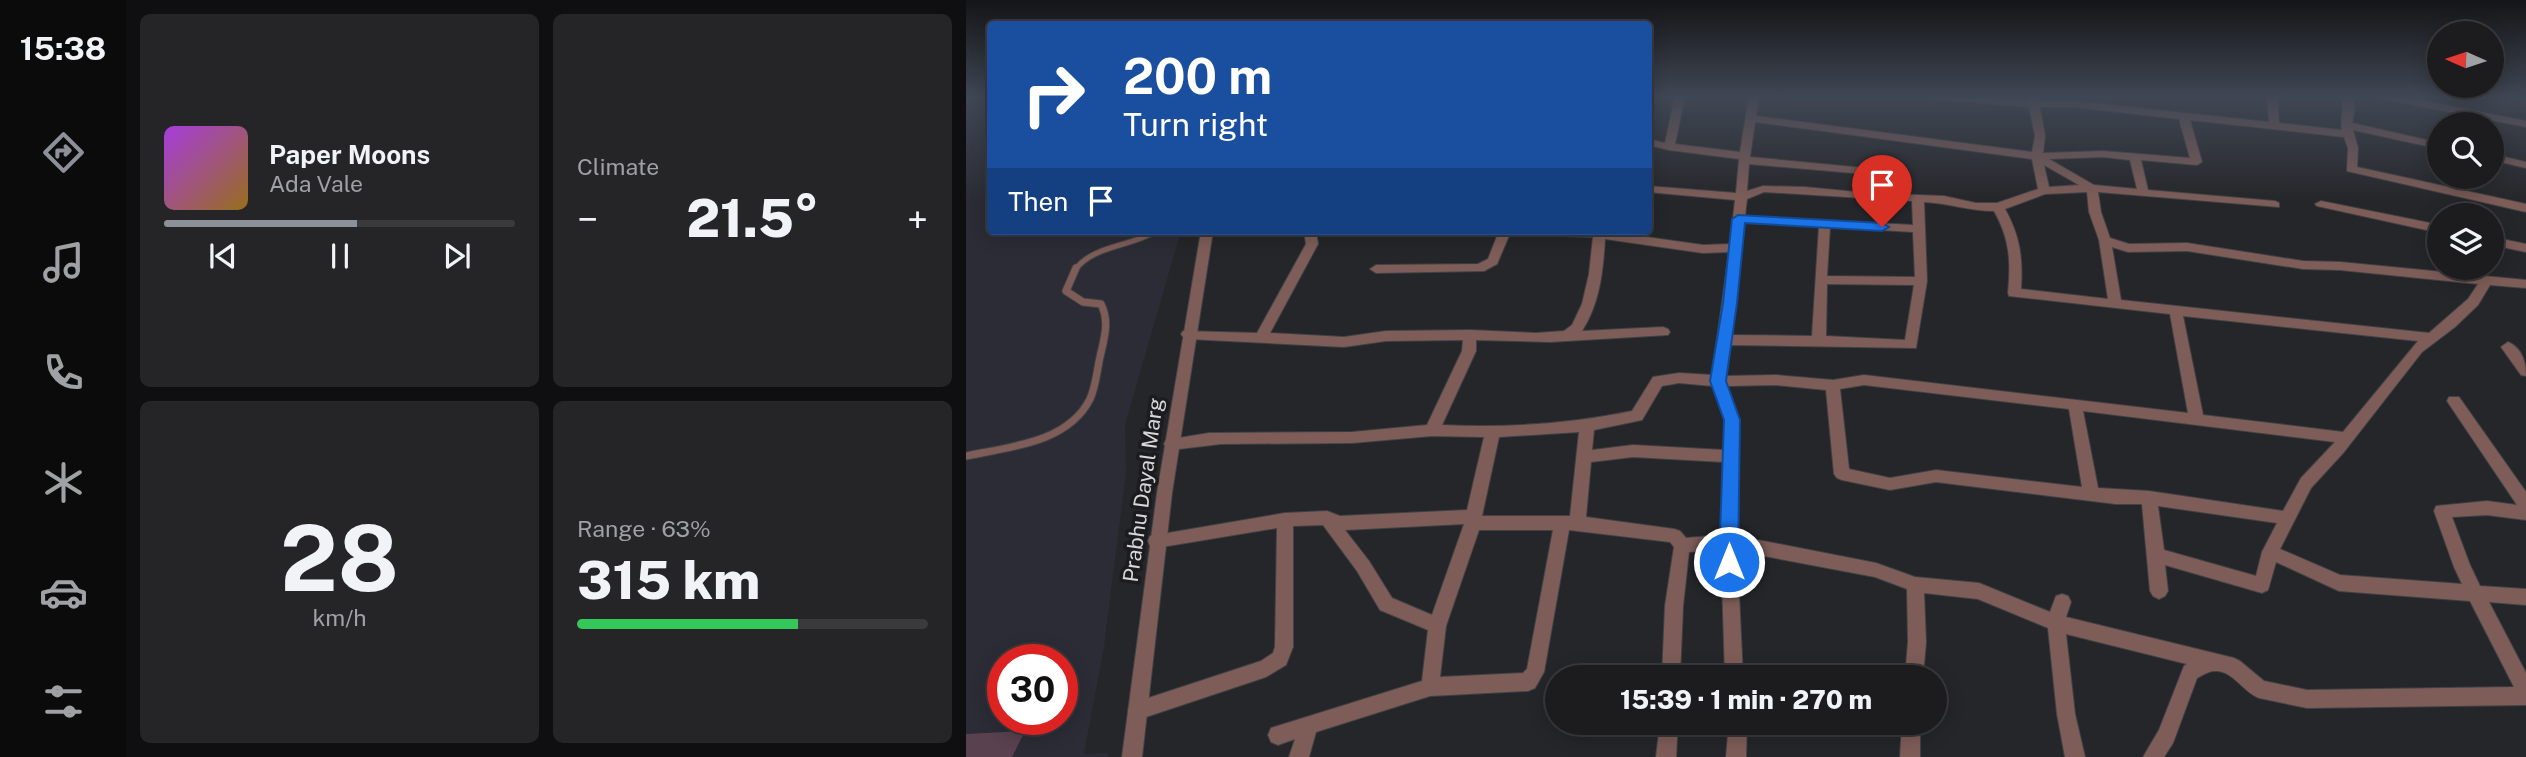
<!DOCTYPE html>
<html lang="en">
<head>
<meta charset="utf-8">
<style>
	:root { --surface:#1c1c1f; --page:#252528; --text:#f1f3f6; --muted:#a0a1a4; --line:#3a3a3d; --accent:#8c9099 }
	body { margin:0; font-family:"Public Sans",sans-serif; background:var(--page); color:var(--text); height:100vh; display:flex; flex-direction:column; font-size:26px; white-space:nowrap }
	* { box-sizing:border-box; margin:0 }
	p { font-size:23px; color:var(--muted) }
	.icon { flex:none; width:38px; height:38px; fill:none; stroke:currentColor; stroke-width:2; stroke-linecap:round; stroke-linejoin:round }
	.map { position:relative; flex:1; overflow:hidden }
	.panel { display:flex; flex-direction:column; gap:14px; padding:14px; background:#0f0f11; width:840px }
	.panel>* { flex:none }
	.hud { position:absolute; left:21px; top:21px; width:665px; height:214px; border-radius:7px; box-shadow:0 4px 18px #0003,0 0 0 2px var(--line); background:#1a4fa0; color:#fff; overflow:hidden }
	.needle { width:46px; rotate:273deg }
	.buttons { position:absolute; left:1461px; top:21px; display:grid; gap:14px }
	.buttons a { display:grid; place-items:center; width:77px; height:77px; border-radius:50%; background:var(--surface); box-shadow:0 4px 18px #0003,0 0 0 2px var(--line); font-size:35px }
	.speed { position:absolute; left:21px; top:644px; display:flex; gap:14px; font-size:35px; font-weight:700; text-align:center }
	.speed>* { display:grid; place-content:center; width:91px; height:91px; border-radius:50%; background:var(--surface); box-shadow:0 4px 18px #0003,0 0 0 2px var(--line); line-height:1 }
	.speed .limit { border:10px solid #d22; background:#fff; color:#111 }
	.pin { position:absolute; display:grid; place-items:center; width:60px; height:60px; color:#fff; margin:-72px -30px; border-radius:50% 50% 50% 0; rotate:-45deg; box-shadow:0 0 7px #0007 }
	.pin .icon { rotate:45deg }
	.me { position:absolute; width:77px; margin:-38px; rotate:0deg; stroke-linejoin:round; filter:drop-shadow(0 0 5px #0008) }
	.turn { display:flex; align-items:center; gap:24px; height:147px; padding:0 21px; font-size:32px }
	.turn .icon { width:91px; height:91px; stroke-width:2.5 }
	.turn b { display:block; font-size:49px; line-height:60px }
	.then { display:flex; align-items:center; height:66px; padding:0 21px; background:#0003; gap:14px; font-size:26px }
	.big { font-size:52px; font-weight:800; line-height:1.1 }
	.panel .tile { flex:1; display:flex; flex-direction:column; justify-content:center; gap:10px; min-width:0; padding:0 24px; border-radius:10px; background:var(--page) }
	.panel .dial { align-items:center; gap:0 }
	.dial b { font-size:91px; line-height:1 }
	.song { display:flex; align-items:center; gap:21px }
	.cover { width:84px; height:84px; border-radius:10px; background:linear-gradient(135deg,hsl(280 70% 55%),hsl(40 70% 35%)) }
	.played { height:7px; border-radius:4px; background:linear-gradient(90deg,var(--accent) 55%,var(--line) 55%) }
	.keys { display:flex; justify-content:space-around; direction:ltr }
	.heat { display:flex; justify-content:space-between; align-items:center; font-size:38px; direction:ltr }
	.charge { height:10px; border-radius:5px; background:linear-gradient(90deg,#34c759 63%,var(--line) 0) }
	.panel .tiles { flex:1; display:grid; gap:14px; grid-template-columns:repeat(2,1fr) }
	.trip { position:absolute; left:579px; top:665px; width:402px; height:70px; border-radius:35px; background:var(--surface); box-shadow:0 4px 18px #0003,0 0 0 2px var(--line); font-weight:800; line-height:70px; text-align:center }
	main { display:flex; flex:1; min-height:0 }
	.tab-bar { display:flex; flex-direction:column; width:126px; justify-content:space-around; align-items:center; background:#0b0b0c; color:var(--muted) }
	.tab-bar .icon { width:49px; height:49px }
	.tab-bar .on { color:var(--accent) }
	.tab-bar b { font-size:32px; color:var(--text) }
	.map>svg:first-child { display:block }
</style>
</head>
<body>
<main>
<nav class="tab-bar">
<b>15:38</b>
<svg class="icon on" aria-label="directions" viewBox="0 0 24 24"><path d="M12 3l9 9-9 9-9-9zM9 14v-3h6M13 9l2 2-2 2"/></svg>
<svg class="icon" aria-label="music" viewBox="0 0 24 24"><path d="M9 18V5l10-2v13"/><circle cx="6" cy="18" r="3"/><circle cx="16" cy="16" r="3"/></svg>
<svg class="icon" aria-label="phone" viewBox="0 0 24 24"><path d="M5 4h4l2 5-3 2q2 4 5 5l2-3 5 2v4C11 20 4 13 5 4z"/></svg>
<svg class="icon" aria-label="climate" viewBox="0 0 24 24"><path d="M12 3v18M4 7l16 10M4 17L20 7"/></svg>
<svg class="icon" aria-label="car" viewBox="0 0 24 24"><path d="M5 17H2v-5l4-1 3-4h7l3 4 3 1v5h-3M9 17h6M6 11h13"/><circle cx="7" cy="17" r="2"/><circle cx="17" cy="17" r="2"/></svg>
<svg class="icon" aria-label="filters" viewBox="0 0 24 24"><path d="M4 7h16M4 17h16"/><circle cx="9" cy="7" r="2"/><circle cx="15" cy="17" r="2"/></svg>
</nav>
<section class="panel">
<div class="tiles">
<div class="tile">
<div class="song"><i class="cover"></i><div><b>Paper Moons</b><p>Ada Vale</p></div></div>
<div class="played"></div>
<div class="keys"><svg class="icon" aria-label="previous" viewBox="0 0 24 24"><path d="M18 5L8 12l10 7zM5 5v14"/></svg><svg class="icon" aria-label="pause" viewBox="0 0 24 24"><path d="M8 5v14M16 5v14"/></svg><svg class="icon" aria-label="next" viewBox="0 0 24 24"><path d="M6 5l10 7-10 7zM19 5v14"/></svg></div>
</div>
<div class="tile"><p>Climate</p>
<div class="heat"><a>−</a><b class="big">21.5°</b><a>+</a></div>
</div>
<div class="tile dial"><b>28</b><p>km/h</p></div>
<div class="tile"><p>Range · 63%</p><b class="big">315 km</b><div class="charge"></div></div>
</div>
</section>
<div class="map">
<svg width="1560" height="757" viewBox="0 0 1560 757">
	<rect width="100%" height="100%" fill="#252629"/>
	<path fill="#2b2c35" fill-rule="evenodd" d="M0,96H24V231H215L159,425L160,473L138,647L118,754L142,753V757H0ZM37,660H96V719H37Z"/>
	<path fill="#5a4150" d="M59,731L46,757H0V734Z"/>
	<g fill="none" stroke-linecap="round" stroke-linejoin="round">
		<g stroke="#414245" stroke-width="7">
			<path id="service-far1" d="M109,270C127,245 165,247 190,231"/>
		</g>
		<g stroke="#414245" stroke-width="9">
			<path id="service" d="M0,456C43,447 102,443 124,399C130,386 131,370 134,357C138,339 144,322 135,304L117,302L100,291L110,268"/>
		</g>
		<g stroke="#414245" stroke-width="2">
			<path id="minor" d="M709,96H719L709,144L774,152L783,96H793L790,116L1066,152L1069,136L1063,107L969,99L964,96H1008L1063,101V96H1073V101H1108L1303,122L1301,96H1311L1313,123L1376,130C1373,118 1380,111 1375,96H1385L1389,108L1386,123L1474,143V149L1387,130L1392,148L1391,167L1560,204V212L1381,171L1382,148L1378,137L1224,120L1236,162L1231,165L1175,160L1182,190L1309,201L1313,203V207L1132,192L1135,212L1144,238L1163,244L1221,243L1337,261L1374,262L1560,280V288L1524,285L1512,305L1489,327L1456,352L1378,452L1345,488L1314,549L1374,575L1496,584L1488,567L1468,511L1470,506L1521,501L1551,505L1481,401L1483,397H1493L1560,492V520L1521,515L1486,517L1504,565L1514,586L1560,589V605L1523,602L1560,673V705L1341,708L1293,698C1277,692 1266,669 1248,671C1243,671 1235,676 1231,678L1207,743L1198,757H1177L1193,730L1218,666L1221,664L1100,634L1109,714L1119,757H1099L1091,714L1082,628L1012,599L958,593L960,642L957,677H939L942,642L941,589L909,577L771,551L777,677H759L755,550L723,552L717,606L714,677H696L699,606L708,547L704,542L603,530L578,672L569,688L562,691L464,696L350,732L343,757H323L329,739L312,745L305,742L302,735L305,728L456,681L462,630L414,610L391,571L357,525L327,526V647L320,665L300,677L171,720L164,718L162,711L164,704L295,661L307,653L309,647L311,528L190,548L184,546L182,541L184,536L319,513L361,511L374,516L501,510L518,437L466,436L386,443L255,444L205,450L200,448L198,444L200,440L243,433L386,432L461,425L496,351L497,340L420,341L378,347L222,339L217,337L215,334L217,331L291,333L340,244L338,231H350L352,244L304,333L378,337L420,331L504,330L570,333L598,331L606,325L616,304L623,274L627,237L565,235L559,231H638L737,245L764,244L769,200L682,192V186L770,193L773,159L703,150L682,145V139L699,143ZM1074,107H1108L1213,119L1224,158L1137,151L1077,153L1079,136ZM789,122L1066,159L1072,189L1031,203H1010L978,196L901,193L839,187L797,186L781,191L783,164L899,174L905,171L899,168L784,157ZM1137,157L1164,160L1171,189L1128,185L1083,159ZM1078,165L1113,185L1083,187ZM798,192L946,201L947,225L779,216L781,199ZM1121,192L1123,212L1133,240L1142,299L1055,289C1057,258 1054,236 1039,209L1079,194ZM958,202C982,203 1004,211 1028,211C1044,239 1045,262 1042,293L1043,296L1204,314L1222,413L898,375L867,380L810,375L760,376L764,345L950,348L961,281ZM778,223L853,226L846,336L766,335ZM864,227L947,232L949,277L861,276ZM639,239L737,253L763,252L746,375L713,373L687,377L666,411C603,424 540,428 476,425L510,351V340L584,342L702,335L704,332L702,329L697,327L616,331C634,303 637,271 639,239ZM1146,247L1162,252L1221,251L1337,269L1374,270L1512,284L1502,299L1463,333L1155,300ZM861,284L948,285L939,340L860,336ZM1217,316L1452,341L1377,432L1237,415ZM713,383L747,386L759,420L758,450L667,445L626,450L628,430L676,420L696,386ZM810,385L860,390L868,474L871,478L876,480L924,490L970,482L1150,504H1176L1184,591L1187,596L1193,599L1199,596L1202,591L1199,565L1296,593L1302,590L1310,562L1373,591L1504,601L1548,687L1341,690L1298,681L1274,661L1268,658L1100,617L1105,602L1102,596L1096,594L1090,596L1084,612L1013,583L949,577L910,563L772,536L773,420L761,386ZM898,385L1103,409L1116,487L970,470L924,478L883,469L874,389ZM1117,411L1369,442L1335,478L1317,511L1183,491L1132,488ZM613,432L604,516H516L533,437ZM667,457L758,462L755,535L720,538L714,531L708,529L620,517L625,462ZM1192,506L1311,523L1296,552L1290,576L1198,550ZM498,524L466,615L426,598L403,561L379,530ZM513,530H587L561,669L557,673L474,677L480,626Z
				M1413,96H1434L1560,121V127L1418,99Z
				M1526,154L1560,162V168L1526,160Z
				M1355,201L1474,225V233L1351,206L1349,204Z
				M533,231H545L531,264L518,271L410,273L404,269L410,265L512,264L522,259Z
				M1526,237L1560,244V252L1526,245Z
				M1542,342C1556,348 1560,362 1560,376L1555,375L1535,347Z
				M694,723H712L710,757H690Z
				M763,723H781L780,757H760Z
				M936,723H954V757H934Z"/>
		</g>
		<g stroke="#414245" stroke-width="2">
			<path id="tertiary" d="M235,231H247L206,493L176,757H156L191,493Z"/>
		</g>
		<use href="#service-far1" stroke="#7e5d58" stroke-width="5"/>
		<use href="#service" stroke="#7e5d58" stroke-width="7"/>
		<use href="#minor" fill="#7e5d58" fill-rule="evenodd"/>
		<use href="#tertiary" fill="#7e5d58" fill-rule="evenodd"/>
	</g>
	<linearGradient id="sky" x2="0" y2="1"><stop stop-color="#141517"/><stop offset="0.48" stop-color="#404754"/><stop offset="1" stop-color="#404754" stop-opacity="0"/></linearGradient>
	<rect width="1560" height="202" fill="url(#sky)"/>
	<path fill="#1a73e8" stroke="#114b97" stroke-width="2" d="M772,215L916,223L923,227L916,231L779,223L771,303L760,381L774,420L772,562L770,568L763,571L756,568L753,562L758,420L744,381L757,303L766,219Z"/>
	<g text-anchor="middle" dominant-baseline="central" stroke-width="7" stroke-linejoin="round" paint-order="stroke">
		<g font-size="21" fill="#d7d7d9" stroke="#1c1c1f">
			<text transform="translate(177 490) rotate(-82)">Prabhu Dayal Marg</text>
		</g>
	</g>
</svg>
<div class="buttons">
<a><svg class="needle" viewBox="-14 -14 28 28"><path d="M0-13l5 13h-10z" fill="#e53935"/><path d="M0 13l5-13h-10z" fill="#a0a1a4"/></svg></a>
<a><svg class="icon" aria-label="search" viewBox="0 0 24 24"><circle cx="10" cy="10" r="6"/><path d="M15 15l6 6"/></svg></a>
<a><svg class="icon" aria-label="layers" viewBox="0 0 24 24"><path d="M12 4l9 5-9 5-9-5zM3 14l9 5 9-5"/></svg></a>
</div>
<div class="speed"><div class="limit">30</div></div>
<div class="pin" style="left:916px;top:227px;background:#d93025"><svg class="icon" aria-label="arrive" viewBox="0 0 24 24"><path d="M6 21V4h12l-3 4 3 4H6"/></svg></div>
<svg class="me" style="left:763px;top:562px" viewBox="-20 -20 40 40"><circle r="17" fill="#1a73e8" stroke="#fff" stroke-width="3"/><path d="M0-11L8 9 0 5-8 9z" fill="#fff"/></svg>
<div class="trip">15:39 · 1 min · 270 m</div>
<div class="hud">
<div class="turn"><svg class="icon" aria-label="right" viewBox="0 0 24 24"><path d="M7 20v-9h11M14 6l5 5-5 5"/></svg><div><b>200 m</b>Turn right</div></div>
<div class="then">Then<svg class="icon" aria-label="arrive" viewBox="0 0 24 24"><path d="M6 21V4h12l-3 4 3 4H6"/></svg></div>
</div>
</div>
</main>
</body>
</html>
